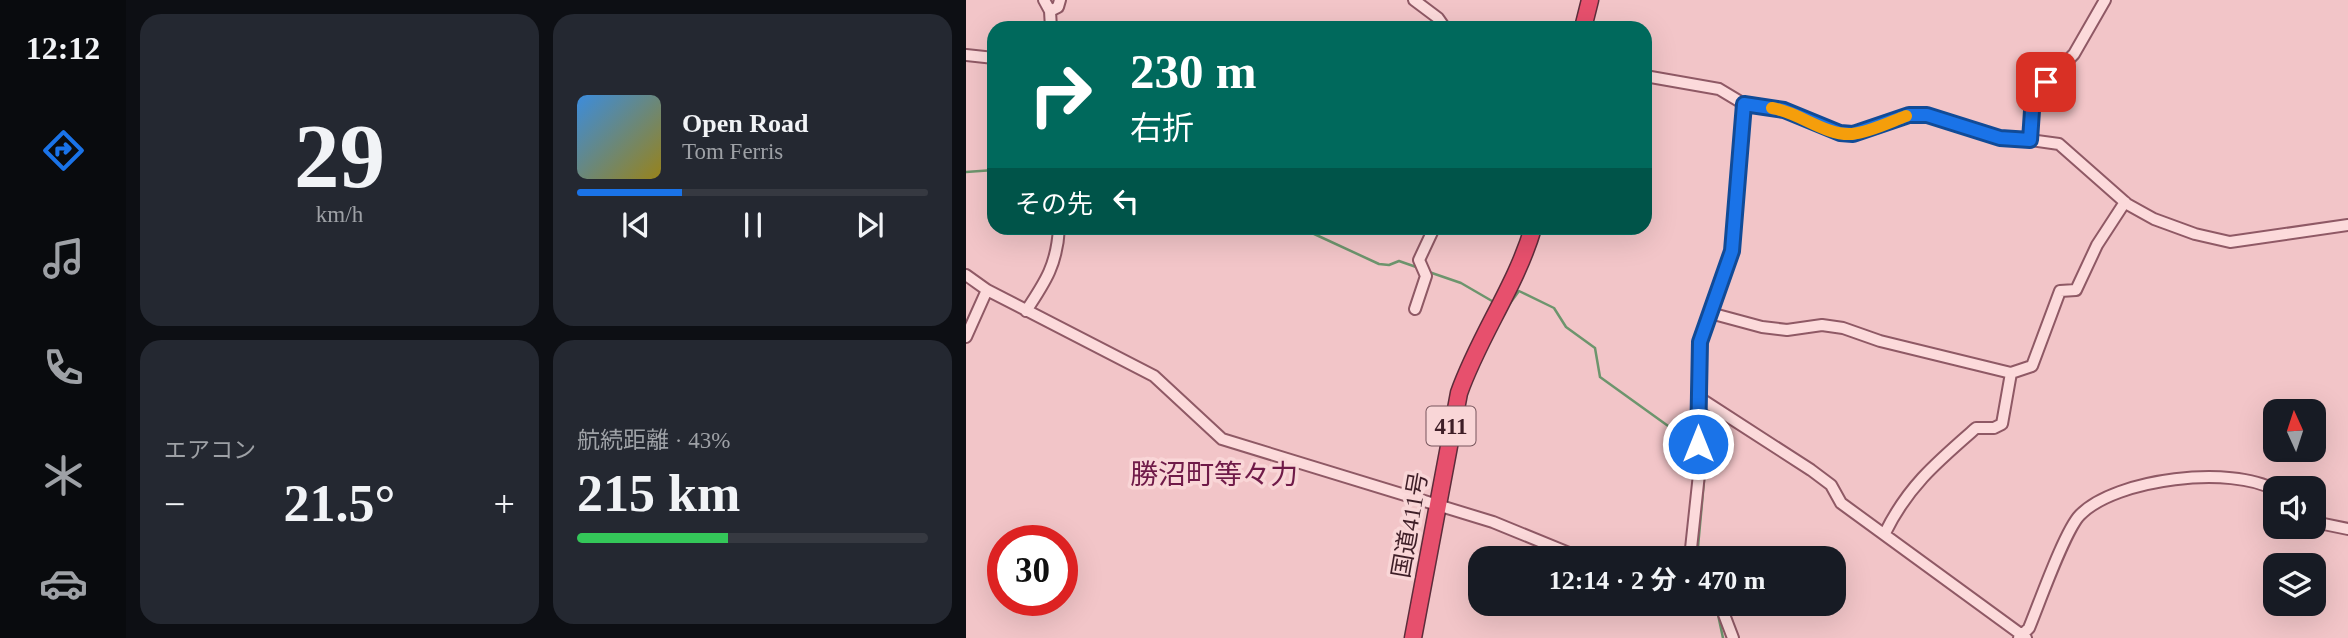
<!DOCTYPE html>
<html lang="ja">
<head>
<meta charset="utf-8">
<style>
	:root { --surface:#171b24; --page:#242831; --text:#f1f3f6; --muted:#9ea1a6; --line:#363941; --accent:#1a73e8 }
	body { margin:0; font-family:"Times New Roman","Noto Sans JP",serif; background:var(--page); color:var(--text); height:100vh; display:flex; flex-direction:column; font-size:26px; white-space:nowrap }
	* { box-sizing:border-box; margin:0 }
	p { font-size:23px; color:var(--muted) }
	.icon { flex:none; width:38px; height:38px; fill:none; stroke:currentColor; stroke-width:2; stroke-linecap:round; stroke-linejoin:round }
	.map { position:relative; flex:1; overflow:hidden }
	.side { display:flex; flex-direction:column; gap:14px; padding:14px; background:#0d0f14; width:840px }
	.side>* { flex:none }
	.guide { position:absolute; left:21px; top:21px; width:665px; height:214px; border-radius:21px; box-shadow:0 7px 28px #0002; background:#00695c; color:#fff; overflow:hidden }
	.needle { width:46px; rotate:357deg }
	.buttons { position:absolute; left:1297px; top:399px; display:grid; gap:14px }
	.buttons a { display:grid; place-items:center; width:63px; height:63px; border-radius:14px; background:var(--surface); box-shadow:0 7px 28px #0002; font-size:35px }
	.speed { position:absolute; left:21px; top:525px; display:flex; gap:14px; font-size:35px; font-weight:700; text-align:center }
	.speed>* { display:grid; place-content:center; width:91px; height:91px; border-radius:50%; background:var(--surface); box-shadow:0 7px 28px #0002; line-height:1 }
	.speed .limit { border:10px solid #d22; background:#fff; color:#111 }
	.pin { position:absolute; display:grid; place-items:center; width:60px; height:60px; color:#fff; margin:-30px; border-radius:14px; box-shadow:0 4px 10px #0006 }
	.me { position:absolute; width:77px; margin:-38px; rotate:0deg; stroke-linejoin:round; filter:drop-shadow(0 0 5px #0008) }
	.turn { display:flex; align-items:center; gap:24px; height:147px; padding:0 28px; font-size:32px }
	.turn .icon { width:91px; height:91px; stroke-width:2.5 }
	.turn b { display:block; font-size:49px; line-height:60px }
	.then { display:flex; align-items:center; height:66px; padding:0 28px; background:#0003; gap:14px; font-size:26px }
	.big { font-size:52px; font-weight:700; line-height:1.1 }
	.side .tile { flex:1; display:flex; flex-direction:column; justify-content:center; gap:10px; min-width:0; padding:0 24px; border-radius:21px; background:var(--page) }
	.side .dial { align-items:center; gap:0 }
	.dial b { font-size:91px; line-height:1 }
	.song { display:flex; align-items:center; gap:21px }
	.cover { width:84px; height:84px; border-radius:10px; background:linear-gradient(135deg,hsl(210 70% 55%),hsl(50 70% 35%)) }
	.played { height:7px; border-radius:4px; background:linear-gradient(90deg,var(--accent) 30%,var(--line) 30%) }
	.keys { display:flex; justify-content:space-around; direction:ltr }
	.heat { display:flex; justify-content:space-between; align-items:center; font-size:38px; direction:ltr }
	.charge { height:10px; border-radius:5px; background:linear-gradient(90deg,#34c759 43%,var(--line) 0) }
	.side .tiles { flex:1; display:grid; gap:14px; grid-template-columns:repeat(2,1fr) }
	.trip { position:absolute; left:502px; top:546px; width:378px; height:70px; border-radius:21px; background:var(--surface); box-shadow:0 7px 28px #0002; font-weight:700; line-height:70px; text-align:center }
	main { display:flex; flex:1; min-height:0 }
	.tab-bar { display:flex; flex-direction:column; width:126px; justify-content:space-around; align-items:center; background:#090b0e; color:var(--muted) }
	.tab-bar .icon { width:49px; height:49px }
	.tab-bar .current { color:var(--accent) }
	.tab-bar b { font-size:32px; color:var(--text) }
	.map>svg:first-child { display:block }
</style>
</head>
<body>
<main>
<nav class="tab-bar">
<b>12:12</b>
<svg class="icon current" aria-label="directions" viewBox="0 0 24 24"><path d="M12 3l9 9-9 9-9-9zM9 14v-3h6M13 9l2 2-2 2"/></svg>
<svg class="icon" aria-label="music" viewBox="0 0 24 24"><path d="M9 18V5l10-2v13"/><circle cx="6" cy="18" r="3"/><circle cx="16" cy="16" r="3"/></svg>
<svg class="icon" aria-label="phone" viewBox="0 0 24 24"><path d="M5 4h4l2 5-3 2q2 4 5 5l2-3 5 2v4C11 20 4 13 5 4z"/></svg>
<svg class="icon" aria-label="climate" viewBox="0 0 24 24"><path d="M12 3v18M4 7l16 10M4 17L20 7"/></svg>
<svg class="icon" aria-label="car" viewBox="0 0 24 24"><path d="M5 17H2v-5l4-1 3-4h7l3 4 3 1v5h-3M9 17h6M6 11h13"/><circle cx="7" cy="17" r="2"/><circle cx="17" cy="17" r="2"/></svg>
</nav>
<section class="side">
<div class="tiles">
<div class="tile dial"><b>29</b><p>km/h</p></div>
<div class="tile">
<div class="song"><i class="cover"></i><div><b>Open Road</b><p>Tom Ferris</p></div></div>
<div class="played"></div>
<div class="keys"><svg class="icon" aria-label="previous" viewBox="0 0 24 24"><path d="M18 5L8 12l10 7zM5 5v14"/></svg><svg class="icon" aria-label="pause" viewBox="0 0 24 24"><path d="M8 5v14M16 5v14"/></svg><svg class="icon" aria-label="next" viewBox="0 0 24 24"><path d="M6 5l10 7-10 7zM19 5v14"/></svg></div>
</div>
<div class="tile"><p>エアコン</p>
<div class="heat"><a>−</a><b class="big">21.5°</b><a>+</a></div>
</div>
<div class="tile"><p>航続距離 · 43%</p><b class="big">215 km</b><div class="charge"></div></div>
</div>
</section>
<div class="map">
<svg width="1382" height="638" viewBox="0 0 1382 638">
	<rect width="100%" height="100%" fill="#f2c5c8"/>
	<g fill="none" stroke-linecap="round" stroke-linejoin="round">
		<path stroke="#6d956d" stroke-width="2.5" d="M0,172L28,170
			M343,228L346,233L413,264L423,265L433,261L453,268
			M463,272L495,283L526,301
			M542,306L553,291L588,308L600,327L629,348L634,377L723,441
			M731,558L740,459
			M751,610L757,638"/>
		<g stroke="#8f5965" stroke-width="14">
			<path id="minor" d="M78,0L84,11L85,28
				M448,0L472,18L479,28
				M1139,0L1108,54L1067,96L1064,140L1093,144L1161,204L1188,219L1229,234L1264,242L1382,225
				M84,11L92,7L94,0
				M0,55L28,58
				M679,76L753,89L778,104L818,110L874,133L887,134L943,115H961L1034,138L1064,140
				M0,275L21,290L188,376L256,439L527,522L615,558
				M449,309L460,276L453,260L468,228
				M60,311C80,281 91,264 93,228
				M744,313L796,327L821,330L856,325L877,328L914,341L1045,373
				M0,337L21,290
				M732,397L845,470L865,485L875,503L1060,638
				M1348,522L1382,529
				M919,533C942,486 971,462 1010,428H1028L1036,424L1045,373L1066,366L1094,291L1110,290L1131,245L1159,202
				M724,558L733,474L734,342L766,251L778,104
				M754,604L767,638
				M1053,638L1063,628C1073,604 1099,530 1114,515C1150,478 1266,465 1309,490"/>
		</g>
		<g stroke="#5d2d3b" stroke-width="19">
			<path id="highway" d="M617,28L624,0
				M447,638L493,393C513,336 550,286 567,228"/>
		</g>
		<use href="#minor" stroke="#fcdadb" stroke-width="10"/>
		<use href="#highway" stroke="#e7506d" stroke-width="16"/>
	</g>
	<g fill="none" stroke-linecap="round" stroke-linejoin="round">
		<g stroke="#114b97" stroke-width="18">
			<path id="route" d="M732,444L734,342L766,251L778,104L818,110L874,133L887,134L943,115H961L1034,138L1064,140L1067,96L1080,82"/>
		</g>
		<use href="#route" stroke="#1a73e8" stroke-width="12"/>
		<path stroke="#f59e0b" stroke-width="12" d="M806,108C833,112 859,136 886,134C904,132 924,122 940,116"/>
	</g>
	<g text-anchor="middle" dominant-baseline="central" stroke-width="7" stroke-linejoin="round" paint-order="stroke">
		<rect fill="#f9d6d7" stroke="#76555c" stroke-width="2" x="460.5" y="406.5" width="49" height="39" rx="5"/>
		<g font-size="23" font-weight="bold" fill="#3e1e27">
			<text x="485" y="426">411</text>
		</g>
		<g font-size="24" fill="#3e1e27" stroke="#f9d6d7">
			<text transform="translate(444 525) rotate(-80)">国道411号</text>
		</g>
		<g font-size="28" fill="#6f1a48" stroke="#f9d6d7">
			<text x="248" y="474">勝沼町等々力</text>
		</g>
	</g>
</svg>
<div class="buttons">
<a><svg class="needle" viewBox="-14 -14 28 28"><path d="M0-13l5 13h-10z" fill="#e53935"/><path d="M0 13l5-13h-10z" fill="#9ea1a6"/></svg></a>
<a><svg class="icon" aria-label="sound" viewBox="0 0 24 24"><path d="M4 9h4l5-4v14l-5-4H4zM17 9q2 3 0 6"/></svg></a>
<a><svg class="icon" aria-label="layers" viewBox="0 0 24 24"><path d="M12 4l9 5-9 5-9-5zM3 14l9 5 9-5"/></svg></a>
</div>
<div class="speed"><div class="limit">30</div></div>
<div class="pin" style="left:1080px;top:82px;background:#d93025"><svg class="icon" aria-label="arrive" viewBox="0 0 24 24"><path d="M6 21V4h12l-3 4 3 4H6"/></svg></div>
<svg class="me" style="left:732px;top:444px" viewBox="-20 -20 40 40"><circle r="17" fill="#1a73e8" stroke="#fff" stroke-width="3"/><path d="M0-11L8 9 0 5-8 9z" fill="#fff"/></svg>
<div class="trip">12:14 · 2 分 · 470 m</div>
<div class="guide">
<div class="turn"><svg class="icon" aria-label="right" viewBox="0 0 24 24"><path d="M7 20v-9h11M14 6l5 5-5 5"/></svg><div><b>230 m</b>右折</div></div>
<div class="then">その先<svg class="icon" aria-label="left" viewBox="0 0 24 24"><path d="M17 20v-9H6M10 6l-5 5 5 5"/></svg></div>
</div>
</div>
</main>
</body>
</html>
